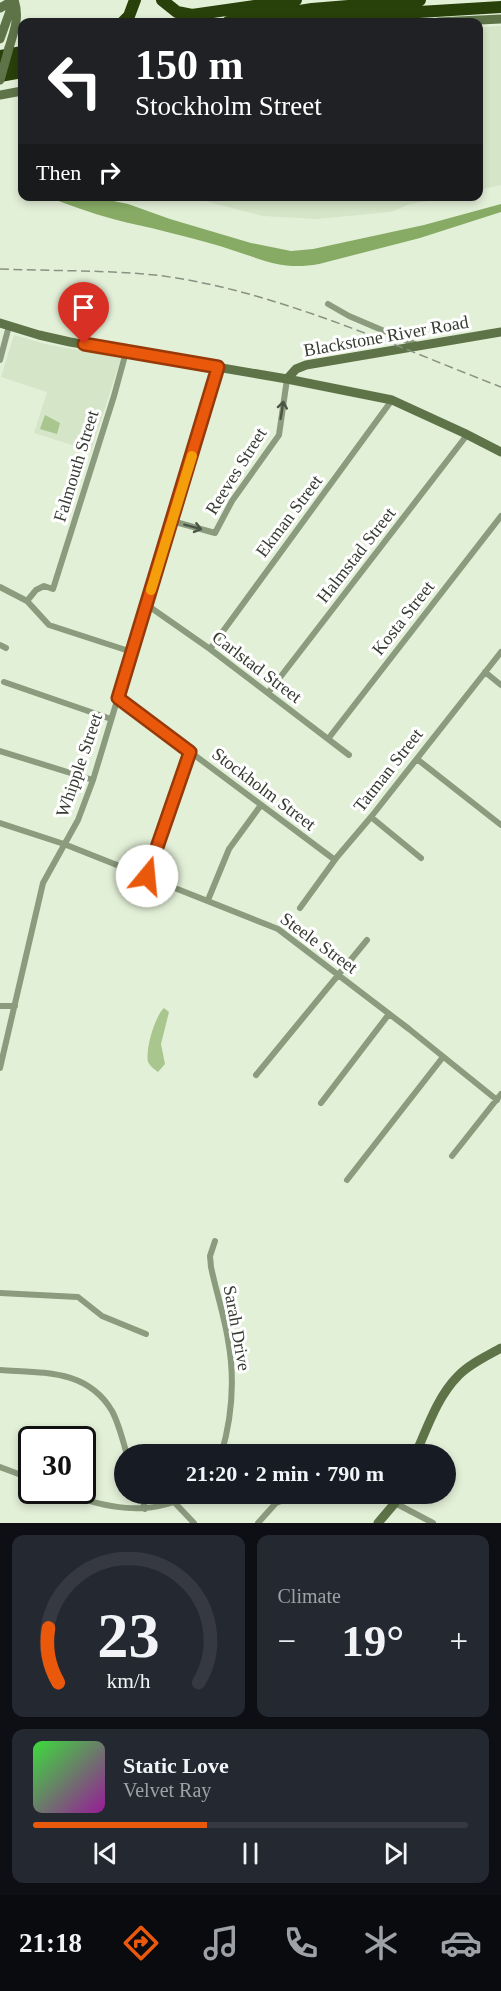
<!DOCTYPE html>
<html lang="en">
<head>
<meta charset="utf-8">
<style>
	:root { --surface:#171b24; --page:#242831; --text:#f1f3f6; --muted:#9ea1a6; --line:#363941; --accent:#ea580c }
	body { margin:0; font-family:"Times New Roman",serif; background:var(--page); color:var(--text); height:100vh; display:flex; flex-direction:column; font-size:22px; white-space:nowrap }
	* { box-sizing:border-box; margin:0 }
	p { font-size:20px; color:var(--muted) }
	.icon { flex:none; width:33px; height:33px; fill:none; stroke:currentColor; stroke-width:2; stroke-linecap:round; stroke-linejoin:round }
	.map { position:relative; height:1523px; overflow:hidden }
	.sheet { display:flex; flex-direction:column; gap:12px; padding:12px; background:#0d0f14; flex:1 }
	.sheet>* { flex:none }
	.hud { position:absolute; left:18px; top:18px; width:465px; height:183px; border-radius:12px; box-shadow:0 3px 9px #0003; background:#202124; color:#fff; overflow:hidden }
	.speed { position:absolute; left:18px; top:1426px; display:flex; gap:12px; font-size:30px; font-weight:700; text-align:center }
	.speed>* { display:grid; place-content:center; width:78px; height:78px; border-radius:50%; background:var(--surface); box-shadow:0 3px 9px #0003; line-height:1 }
	.speed .limit { border:3px solid #111; border-radius:9px; background:#fff; color:#111 }
	.pin { position:absolute; display:grid; place-items:center; width:51px; height:51px; color:#fff; margin:-62px -26px; border-radius:50% 50% 50% 0; rotate:-45deg; box-shadow:0 0 6px #0007 }
	.pin .icon { rotate:45deg }
	.me { position:absolute; width:66px; margin:-33px; rotate:17deg; stroke-linejoin:round; filter:drop-shadow(0 0 4px #0008) }
	.turn { display:flex; align-items:center; gap:21px; height:126px; padding:0 18px; font-size:27px }
	.turn .icon { width:78px; height:78px; stroke-width:2.5 }
	.turn b { display:block; font-size:42px; line-height:51px }
	.then { display:flex; align-items:center; height:57px; padding:0 18px; background:#0003; gap:12px; font-size:22px }
	.big { font-size:45px; font-weight:700; line-height:1.1 }
	.sheet .widget { flex:1; display:flex; flex-direction:column; justify-content:center; gap:9px; min-width:0; padding:0 21px; border-radius:12px; background:var(--page) }
	.sheet .dial { align-items:center; gap:0 }
	.dial svg { height:156px; overflow:visible; fill:none; stroke:var(--line); stroke-width:7; stroke-linecap:round; text-anchor:middle }
	.dial text { fill:var(--text); stroke:none }
	.song { display:flex; align-items:center; gap:18px }
	.cover { width:72px; height:72px; border-radius:9px; background:linear-gradient(135deg,hsl(120 70% 55%),hsl(300 70% 35%)) }
	.played { height:6px; border-radius:3px; background:linear-gradient(90deg,var(--accent) 40%,var(--line) 40%) }
	.keys { display:flex; justify-content:space-around; direction:ltr }
	.heat { display:flex; justify-content:space-between; align-items:center; font-size:33px; direction:ltr }
	.sheet .tiles { flex:1; display:grid; gap:12px; grid-template-columns:1fr 1fr }
	.widget:last-child { grid-column:span 2 }
	.trip { position:absolute; left:114px; top:1444px; width:342px; height:60px; border-radius:30px; background:var(--surface); box-shadow:0 3px 9px #0003; font-weight:700; line-height:60px; text-align:center }
	.menu { display:flex; height:96px; justify-content:space-around; align-items:center; background:#090b0e; color:var(--muted) }
	.menu .icon { width:42px; height:42px }
	.menu .current { color:var(--accent) }
	.menu b { font-size:27px; color:var(--text) }
	.map>svg:first-child { display:block }
</style>
</head>
<body>
<div class="map">
<svg width="501" height="1523" viewBox="0 0 501 1523">
	<rect width="100%" height="100%" fill="#e3f0d8"/>
	<path fill="#d5e5c7" d="M501,26V185L479,190V27Z
		M190,197V196L454,197L410,204L391,212L316,219L263,216Z
		M14,335L45,344L121,358L91,451L34,433L47,392L1,377Z"/>
	<path fill="#a8c68e" d="M45,415L60,423L57,434L40,429Z
		M164,1008L169,1012L161,1044L165,1064L158,1072C154,1069 150,1066 148,1062C145,1050 155,1016 164,1008Z"/>
	<path fill="#87ab65" d="M48,197H94L128,204L170,219L251,243L291,251L313,249L424,225L501,204V212L420,238L319,264C286,270 268,262 238,252C215,244 191,238 167,232C149,227 131,224 113,219C91,213 69,205 48,197Z"/>
	<g fill="none" stroke-linecap="round" stroke-linejoin="round">
		<path stroke="#8b9b7d" stroke-width="6" d="M328,304L349,316L417,345
			M0,360L9,326
			M172,521L215,533L232,501L279,435L287,379
			M0,587L27,601L49,625L132,652
			M27,601L36,590L44,586L53,589L114,396L126,352
			M147,605L210,649L349,755
			M0,645L6,648
			M210,649L392,400
			M485,672L501,685
			M4,682L111,719
			M268,693L467,435
			M118,698L335,860
			M328,739L501,516
			M0,751L93,780
			M417,759L501,825
			M371,817L421,858
			M0,823L64,844L278,929L409,1029L497,1100
			M147,876L190,752
			M208,900L229,849L261,805
			M300,908L337,857L371,817L501,652
			M0,1006H15
			M0,1068L43,883L78,820L93,780L218,367
			M256,1075L367,940
			M321,1103L389,1014
			M452,1156L501,1094
			M347,1180L443,1057
			M215,1241L210,1256L211,1267C216,1291 224,1315 228,1340C235,1378 232,1418 221,1455
			M0,1293L78,1297L102,1316L146,1334
			M0,1370C43,1373 87,1369 112,1411C119,1424 123,1441 127,1455
			M0,1467L32,1479
			M61,1491C103,1508 150,1518 191,1494
			M141,1494L145,1509
			M175,1503L194,1523
			M395,1503L433,1523
			M258,1523L276,1503L299,1494"/>
		<path stroke="#5e7448" stroke-width="9" d="M0,8L14,0
			M438,22L501,19
			M0,39L14,0
			M9,48C14,31 20,17 14,0
			M0,95L22,91
			M0,323L39,335L70,342L287,379L392,400L464,433L501,452
			M287,379L296,369L306,365L501,332
			M415,1455C427,1429 437,1397 458,1376C469,1364 487,1356 501,1348
			M378,1523L395,1503L399,1494"/>
		<path stroke="#284009" stroke-width="12" d="M162,0L177,12L192,15L296,0
			M123,22L129,16L135,0
			M228,22L312,9L420,0
			M286,22L337,17L501,7
			M0,56L22,52
			M0,67L22,62
			M0,76L22,72"/>
		<path stroke="#899282" stroke-width="1.5" stroke-dasharray="9 4.5" stroke-linecap="butt" d="M0,269C51,271 104,270 155,275C272,289 392,345 501,387"/>
		<path stroke="#5e7448" stroke-width="9" d="M0,80L9,48"/>
	</g>
	<defs><path id="oneway-shaft" d="M-6 0H5M1.5-3L5.5 0L1.5 3" fill="none" stroke-width="1.6" stroke-linecap="round" stroke-linejoin="round" transform="scale(1.5)"/></defs>
	<g stroke="#4c5446">
		<use href="#oneway-shaft" transform="translate(282 410) rotate(-81)"/>
		<use href="#oneway-shaft" transform="translate(193 527) rotate(15)"/>
	</g>
	<g fill="none" stroke-linecap="round" stroke-linejoin="round">
		<g stroke="#983908" stroke-width="15">
			<path id="route" d="M84,344L218,367L118,698L190,752L147,876"/>
		</g>
		<use href="#route" stroke="#ea580c" stroke-width="10"/>
		<path stroke="#f59e0b" stroke-width="10" d="M151,590L192,456"/>
	</g>
	<g text-anchor="middle" dominant-baseline="central" stroke-width="6" stroke-linejoin="round" paint-order="stroke">
		<g font-size="18" fill="#373c33" stroke="#fff">
			<text transform="translate(386 336) rotate(-10)">Blackstone River Road</text>
			<text transform="translate(76 466) rotate(-73)">Falmouth Street</text>
			<text transform="translate(236 471) rotate(-58)">Reeves Street</text>
			<text transform="translate(289 516) rotate(-53)">Ekman Street</text>
			<text transform="translate(356 555) rotate(-52)">Halmstad Street</text>
			<text transform="translate(403 618) rotate(-52)">Kosta Street</text>
			<text transform="translate(257 667) rotate(37)">Carlstad Street</text>
			<text transform="translate(79 765) rotate(-71)">Whipple Street</text>
			<text transform="translate(388 770) rotate(-52)">Tatman Street</text>
			<text transform="translate(264 789) rotate(37)">Stockholm Street</text>
			<text transform="translate(319 943) rotate(36)">Steele Street</text>
			<text transform="translate(237 1328) rotate(80)">Sarah Drive</text>
		</g>
	</g>
</svg>
<div class="speed"><div class="limit">30</div></div>
<div class="pin" style="left:84px;top:344px;background:#d93025"><svg class="icon" aria-label="arrive" viewBox="0 0 24 24"><path d="M6 21V4h12l-3 4 3 4H6"/></svg></div>
<svg class="me" style="left:147px;top:876px" viewBox="-20 -20 40 40"><circle r="19" fill="#fff"/><path d="M0-13L10 11 0 6-10 11z" fill="#ea580c"/></svg>
<div class="trip">21:20 · 2 min · 790 m</div>
<div class="hud">
<div class="turn"><svg class="icon" aria-label="left" viewBox="0 0 24 24"><path d="M17 20v-9H6M10 6l-5 5 5 5"/></svg><div><b>150 m</b>Stockholm Street</div></div>
<div class="then">Then<svg class="icon" aria-label="right" viewBox="0 0 24 24"><path d="M7 20v-9h11M14 6l5 5-5 5"/></svg></div>
</div>
</div>
<section class="sheet">
<div class="tiles">
<div class="widget dial"><svg viewBox="0 0 100 80">
<path d="M14 69A42 42 0 1 1 86 69"/>
<path d="M14 69A42 42 0 0 1 9 41" stroke="#ea580c"/>
<text x="50" y="56" font-size="32" font-weight="700">23</text>
<text x="50" y="72" font-size="11">km/h</text>
</svg></div>
<div class="widget"><p>Climate</p>
<div class="heat"><a>−</a><b class="big">19°</b><a>+</a></div>
</div>
<div class="widget">
<div class="song"><i class="cover"></i><div><b>Static Love</b><p>Velvet Ray</p></div></div>
<div class="played"></div>
<div class="keys"><svg class="icon" aria-label="previous" viewBox="0 0 24 24"><path d="M18 5L8 12l10 7zM5 5v14"/></svg><svg class="icon" aria-label="pause" viewBox="0 0 24 24"><path d="M8 5v14M16 5v14"/></svg><svg class="icon" aria-label="next" viewBox="0 0 24 24"><path d="M6 5l10 7-10 7zM19 5v14"/></svg></div>
</div>
</div>
</section>
<nav class="menu">
<b>21:18</b>
<svg class="icon current" aria-label="directions" viewBox="0 0 24 24"><path d="M12 3l9 9-9 9-9-9zM9 14v-3h6M13 9l2 2-2 2"/></svg>
<svg class="icon" aria-label="music" viewBox="0 0 24 24"><path d="M9 18V5l10-2v13"/><circle cx="6" cy="18" r="3"/><circle cx="16" cy="16" r="3"/></svg>
<svg class="icon" aria-label="phone" viewBox="0 0 24 24"><path d="M5 4h4l2 5-3 2q2 4 5 5l2-3 5 2v4C11 20 4 13 5 4z"/></svg>
<svg class="icon" aria-label="climate" viewBox="0 0 24 24"><path d="M12 3v18M4 7l16 10M4 17L20 7"/></svg>
<svg class="icon" aria-label="car" viewBox="0 0 24 24"><path d="M5 17H2v-5l4-1 3-4h7l3 4 3 1v5h-3M9 17h6M6 11h13"/><circle cx="7" cy="17" r="2"/><circle cx="17" cy="17" r="2"/></svg>
</nav>
</body>
</html>
